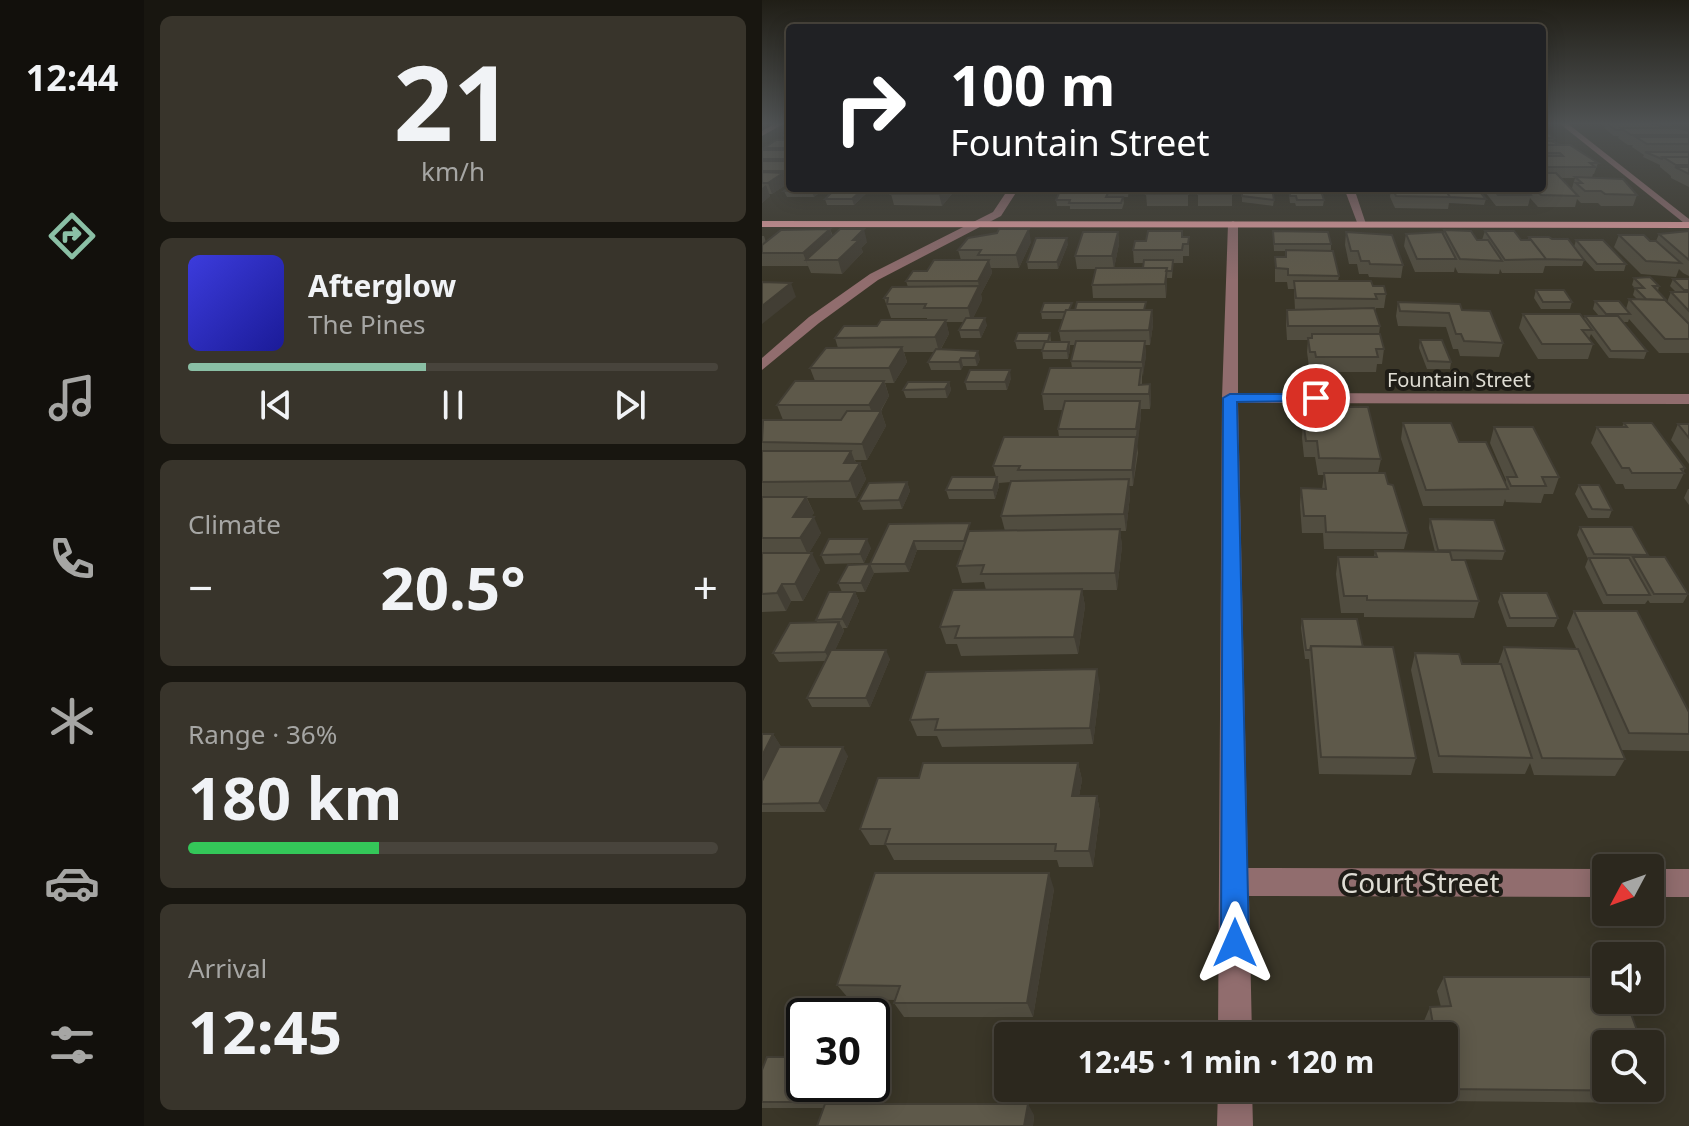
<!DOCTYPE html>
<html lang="en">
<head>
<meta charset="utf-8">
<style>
	:root { --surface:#2c281e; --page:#38342b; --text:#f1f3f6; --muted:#a6a6a4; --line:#48443c; --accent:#8abfa5 }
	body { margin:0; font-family:"Noto Sans",sans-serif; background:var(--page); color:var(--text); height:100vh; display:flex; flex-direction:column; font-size:30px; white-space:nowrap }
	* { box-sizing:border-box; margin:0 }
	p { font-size:26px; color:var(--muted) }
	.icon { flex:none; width:44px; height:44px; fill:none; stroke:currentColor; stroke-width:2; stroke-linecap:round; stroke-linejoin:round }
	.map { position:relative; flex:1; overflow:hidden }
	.sheet { display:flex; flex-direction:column; gap:16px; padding:16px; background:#181610; width:618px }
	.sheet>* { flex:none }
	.hud { position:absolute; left:24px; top:24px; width:760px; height:168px; border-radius:8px; box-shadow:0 4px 20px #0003,0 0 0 2px var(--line); background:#202124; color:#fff; overflow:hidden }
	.needle { width:52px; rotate:229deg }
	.controls { position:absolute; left:830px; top:854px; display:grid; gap:16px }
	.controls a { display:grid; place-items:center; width:72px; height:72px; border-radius:8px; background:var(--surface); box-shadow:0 4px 20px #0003,0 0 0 2px var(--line); font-size:40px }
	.speed { position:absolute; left:24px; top:998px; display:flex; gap:16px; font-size:40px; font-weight:700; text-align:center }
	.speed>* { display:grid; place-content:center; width:104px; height:104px; border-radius:50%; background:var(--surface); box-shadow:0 4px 20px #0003,0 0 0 2px var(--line); line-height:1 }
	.speed .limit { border:4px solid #111; border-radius:12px; background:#fff; color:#111 }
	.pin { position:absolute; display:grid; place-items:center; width:68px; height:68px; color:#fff; margin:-34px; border:4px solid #fff; border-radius:50%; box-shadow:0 2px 8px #0007 }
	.me { position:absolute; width:88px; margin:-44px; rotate:0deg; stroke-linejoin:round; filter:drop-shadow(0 0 6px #0008) }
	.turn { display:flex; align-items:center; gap:28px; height:168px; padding:0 32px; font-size:36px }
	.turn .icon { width:104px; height:104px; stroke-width:2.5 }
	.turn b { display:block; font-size:56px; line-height:68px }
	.big { font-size:60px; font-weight:700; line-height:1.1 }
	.sheet .widget { flex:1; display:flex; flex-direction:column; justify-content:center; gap:12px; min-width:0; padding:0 28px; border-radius:12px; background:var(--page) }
	.sheet .dial { align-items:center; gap:0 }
	.dial b { font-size:104px; line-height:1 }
	.song { display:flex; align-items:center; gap:24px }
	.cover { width:96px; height:96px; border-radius:12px; background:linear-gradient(135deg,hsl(240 70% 55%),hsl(240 70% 35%)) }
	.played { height:8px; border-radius:4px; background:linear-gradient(90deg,var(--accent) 45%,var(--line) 45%) }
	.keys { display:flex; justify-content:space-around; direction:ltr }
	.heat { display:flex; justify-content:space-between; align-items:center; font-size:44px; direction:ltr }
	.charge { height:12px; border-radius:6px; background:linear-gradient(90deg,#34c759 36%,var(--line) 0) }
	.trip { position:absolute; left:232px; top:1022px; width:464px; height:80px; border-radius:8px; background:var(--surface); box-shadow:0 4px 20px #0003,0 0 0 2px var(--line); font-weight:700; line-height:80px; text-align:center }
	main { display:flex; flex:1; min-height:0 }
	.dock { display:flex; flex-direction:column; width:144px; justify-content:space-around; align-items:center; background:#12100c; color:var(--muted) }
	.dock .icon { width:56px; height:56px }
	.dock .on { color:var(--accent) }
	.dock b { font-size:36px; color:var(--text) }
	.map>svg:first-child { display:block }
</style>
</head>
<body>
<main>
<nav class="dock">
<b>12:44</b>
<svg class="icon on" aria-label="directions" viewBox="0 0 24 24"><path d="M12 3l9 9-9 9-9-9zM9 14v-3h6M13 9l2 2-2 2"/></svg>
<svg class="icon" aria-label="music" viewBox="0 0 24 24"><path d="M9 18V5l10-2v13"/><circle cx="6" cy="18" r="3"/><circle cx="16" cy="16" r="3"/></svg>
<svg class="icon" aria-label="phone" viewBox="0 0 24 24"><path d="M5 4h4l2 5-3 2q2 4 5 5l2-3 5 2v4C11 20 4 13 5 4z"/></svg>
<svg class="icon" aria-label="climate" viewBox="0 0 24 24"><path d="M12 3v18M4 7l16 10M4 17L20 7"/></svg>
<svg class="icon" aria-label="car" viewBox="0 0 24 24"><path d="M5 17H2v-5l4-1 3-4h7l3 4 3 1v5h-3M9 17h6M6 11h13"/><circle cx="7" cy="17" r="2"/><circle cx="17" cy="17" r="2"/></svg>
<svg class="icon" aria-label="filters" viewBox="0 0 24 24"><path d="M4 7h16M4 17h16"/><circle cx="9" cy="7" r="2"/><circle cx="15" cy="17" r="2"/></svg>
</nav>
<section class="sheet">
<div class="widget dial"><b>21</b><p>km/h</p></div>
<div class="widget">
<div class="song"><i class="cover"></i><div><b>Afterglow</b><p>The Pines</p></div></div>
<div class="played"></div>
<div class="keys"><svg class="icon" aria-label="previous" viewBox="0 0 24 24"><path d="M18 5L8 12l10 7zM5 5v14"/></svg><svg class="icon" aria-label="pause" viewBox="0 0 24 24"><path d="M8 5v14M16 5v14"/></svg><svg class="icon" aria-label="next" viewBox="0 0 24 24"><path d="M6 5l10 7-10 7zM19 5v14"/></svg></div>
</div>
<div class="widget"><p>Climate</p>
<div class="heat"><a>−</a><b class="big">20.5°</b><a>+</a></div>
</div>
<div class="widget"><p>Range · 36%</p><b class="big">180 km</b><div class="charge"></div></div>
<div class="widget"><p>Arrival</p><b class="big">12:45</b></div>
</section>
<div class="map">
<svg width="927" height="1126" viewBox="0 0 927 1126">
	<rect width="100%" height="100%" fill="#3a3628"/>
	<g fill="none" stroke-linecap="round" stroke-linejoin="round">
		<path fill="#916d6e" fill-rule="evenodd" d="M14,123H23L0,136V131Z
			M797,123H805L927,219V227Z
			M247,188H257L239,216L116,280L57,323L0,370V358L47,317L108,274L231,212Z
			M582,188H592L605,227L596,225Z
			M471,221L476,224V393L927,394V404L476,403L486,868L844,869V897L487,896L490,1036H456L460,398L466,224Z
			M888,869H927V897H888Z
			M456,1088H490L491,1126H455Z"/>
		<path fill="#eba2a5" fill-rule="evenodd" d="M0,221L927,222V228L0,227Z"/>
	</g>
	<path fill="#514d40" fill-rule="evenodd" d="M780,123L784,125L783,132L792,138L791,141L836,163L832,174H831L830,178L875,195L871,206H839L836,203H819L815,199L813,207H776L768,198L766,206H734L720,188H780ZM798,178H813L810,188L812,191Z
		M838,123H909L908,127H905L927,131V187L909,178V176L898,167V165L881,157L882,155L870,147L871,145H866L856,138L857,136H852L842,128L843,126Z
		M28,130V182H24L25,184L10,194H7L8,196L0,203V150H2V148L23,140L21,135Z
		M28,188H62V189L52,197H25L22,191Z
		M110,188L92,205H65L63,199Z
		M134,188H193L194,189L180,206L132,205L129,194Z
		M307,188H382L367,189L366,197H346H361L362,203L360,209H308V206H295L294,200L306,193Z
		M428,188L426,192V206H385L384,194Z
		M470,188V206H436V194Z
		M480,188L512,200L511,206L480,202Z
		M526,188H558L562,200L561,206H534L533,203H528Z
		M629,188H715L724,199L722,205L687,203L686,209L633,208L628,197Z
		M68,229L71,236L105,242L99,248L101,252L80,274L49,273L46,266H0V236H2L4,242Z
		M682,230L715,240H720L723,231L759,240H766L767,237L790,239L812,247L814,240L864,264L862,271H833L813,249L822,260L820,266H783L781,273H740L738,269L737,274L696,273L693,267L692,272H653L642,246L644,234L681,235Z
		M511,231L569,244V251L577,276L576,281L611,286L624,294L622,308H614L613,311L618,326L617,334L622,349L620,364H615L614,372H553L552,367H547L545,352L546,340H525L524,324L525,310H533L532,289H526L525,282H513V257H523V251H512Z
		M927,231V276L921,273L917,269L914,277L879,274L852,247L857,235L894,241L897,234Z
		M356,232L357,244L352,268H381V263H372L371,250L384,241L427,237V256H421V263H411L410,278H405L404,298H331L330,285L334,269H315L313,256Z
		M584,232L641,265L639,278L607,277L606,274H597L595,264H587L583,245Z
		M269,242L257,268H229L230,273L219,294L220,300L211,318L225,325L219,338H199L197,330L202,322H184L187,334L179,349L218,359L215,366H201L199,370H169L166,362L172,352H142L145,362L132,383H123L127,396L119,411L124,426L105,460H93L94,463H98L104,479L94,498H45L52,513L49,517L59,533L47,553L58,570L41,601H29L24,611L0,612V421L21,420L15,405L53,381L48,368L76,348L73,338L115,326L165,320V318H129L122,298L146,287L144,281L165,271L199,260L196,250Z
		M306,244L296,269H266L265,262Z
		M872,278L897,286L896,291L905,302L909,292H914L908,286L911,279H927V353H897L867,319L866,322H861L885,351L882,359L847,358L829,334L827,339L831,344L826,359H776L757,328L761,314L822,319L823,316H837L831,309L833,301L864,309L867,299H875L871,295L873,288L870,285Z
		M774,290L810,302L808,309H779L772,298Z
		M636,302L700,310L741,343L737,357L698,356L696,349H691L684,327L636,326L634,316Z
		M311,310H390L391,325L388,345H383L384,356L380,377V385L388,384L389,400L388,409H379V416L375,445L376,453L371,486H367L368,496L364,531H358L360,546L355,590H320L323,606L316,654L199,656L195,644H184L178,627L224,590L222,582L200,583L195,566L201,550H155L147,572L112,573L103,592H80L76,583L108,564L127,524L210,531H243L239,516L249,482L237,483V486L233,499H187L184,490L234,477L231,466L297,437L296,429L301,410H282L280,394L310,368L309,361L313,345H308V350L306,359H281L280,349H255L253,341L288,333L289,342H299L297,331L301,319H280L279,312Z
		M658,340L689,362L688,369H665L657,348Z
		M249,378L245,390H205L203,382Z
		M187,382L189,390L185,398H144L141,390Z
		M550,407L619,459L616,473L626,484L646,533L642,549H562L561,533H540L538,505L539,488L560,489L562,475H556L553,457H542L540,438L541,422H549Z
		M641,423L743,484L744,480L728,443L732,427L797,477L791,494H782L779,503L744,502L743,499L741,506H661L639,439Z
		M862,423L923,468L921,472L922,473L914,489H863L861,484H854L829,443L835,427H860Z
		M916,424H927V464L909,440Z
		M145,482L148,491L140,509L101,510L97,501Z
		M817,485L850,510L847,518H826L813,494Z
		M926,489H927V505L922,498Z
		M668,519L743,551L740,560L690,559L717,601L712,618L602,617V613H579L574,574L576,557H612L613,551L673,552L667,528Z
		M818,527L886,555L885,557L926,594L921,603H888L886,600L883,604H841L823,567L826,559L815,535Z
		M109,548L102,563L63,564L59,555Z
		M93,592L97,601L85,628H81L82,631L73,650L128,659L108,707H50L45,698L64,661L17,662L11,653L55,622L54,620Z
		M739,593L796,618L792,627H745L736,602Z
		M812,611L927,712V751L859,750L863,759L853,776L772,775L768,763L763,774L671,773L649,670L653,653L700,664H736L742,647L814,648L805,628Z
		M540,619L601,647L654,758L649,775L557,774L547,659H543L539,628Z
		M338,686L331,744L180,747L175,736H155L148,720Z
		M0,734H11L19,747L86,756L63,812H0Z
		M316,763L320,780L317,796H335L338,812L331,867H297L295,860H132L124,845H108L98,829L157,778Z
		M292,889L271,1017H142L132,1003L133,1000L87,999L75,985Z
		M682,977L897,1091L882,1103L675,1101L673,1088H682V1036H664L662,1021L668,1007H679L675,991Z
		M0,1070L42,1084H78L73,1104L272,1115L271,1126H55L61,1108H0Z"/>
	<path fill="#423e34" d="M21,173L25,184L10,194L6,183Z
		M4,185L8,196L0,203V188Z
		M54,188L62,189L52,197L50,191Z
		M102,188H110L92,205L90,199Z
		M182,188L194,189L180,206L177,194Z
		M68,229L72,242L44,260L46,266L41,253Z
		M102,229L105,242L99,248L101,252L80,274L76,260L91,240Z
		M267,229L269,242L257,268L254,255Z
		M356,232L357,244L352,269L350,256Z
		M305,238L306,244L296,269L295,262Z
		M227,260L230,273L219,294L220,300L209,322L206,308L217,287L216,281Z
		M405,268V281L404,298L403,284Z
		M29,283L34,297L0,324V306Z
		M390,310L391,325L388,345L387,330Z
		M223,318L225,325L219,338L217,330Z
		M184,320L187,334L177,352L173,337Z
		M383,341L384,356L381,377L380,362Z
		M307,342L308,350L306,359L305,351Z
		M140,347L145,362L132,383L127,368Z
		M216,351L218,359L215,366L213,358Z
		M199,358L201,366L199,370L197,362Z
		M248,370L249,378L245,390L243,382Z
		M122,381L127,396L113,420L107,405Z
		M187,382L189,390L185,398L183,389Z
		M388,384L389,400L388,409L387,394Z
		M378,401L379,416L371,486L370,470Z
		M119,411L124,426L105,460L100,444Z
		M89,451L95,467L98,463L104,479L94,498L82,463Z
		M235,477L237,486L233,499L231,490Z
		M367,479L368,496L364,531L362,514Z
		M145,482L148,491L140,509L137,500Z
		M44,497L52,513L39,534L31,517Z
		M52,517L59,533L46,555L38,538Z
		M358,529L360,546L355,590L353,573Z
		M105,539L109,548L102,563L98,554Z
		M152,541L155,550L147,572L143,564Z
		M50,553L58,570L41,601L33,584Z
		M108,564L112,573L103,592L99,583Z
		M20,584L29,601L24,611L15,593Z
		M320,589L323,606L316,654L312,637Z
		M93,592L97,601L85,628L80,619Z
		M77,622L82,631L68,661L63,652Z
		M124,650L128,659L108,707L104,698Z
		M335,669L338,686L331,744L328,728Z
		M11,734L22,751L0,796V756Z
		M81,747L86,756L63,812L57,803Z
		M316,763L320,780L314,812L310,796Z
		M335,796L338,812L331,867L327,851Z
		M287,873L292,889L271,1017L265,1003Z
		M70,1084H78L71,1108L64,1102Z
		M266,1104L272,1115L271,1126H262Z"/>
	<path fill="#5e594a" stroke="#423e34" stroke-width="2" d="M844,123H888L907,128H859V130H854Z
		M859,128H916L927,131V135H869Z
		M780,132H785L792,138H780Z
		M874,137H927V144H885Z
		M14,140H28V148H2Z
		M780,141H790L798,145H780Z
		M780,145H808L836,163H828L833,167H780V156H801L798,153H780Z
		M0,150H28V159H0Z
		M883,152H927V157H901L900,159Z
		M901,157H927V165H914Z
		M0,161H28V171H0Z
		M913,167H927V174Z
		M0,172L21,173L6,183H0Z
		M780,173H794L816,196L779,195L772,188H780Z
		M813,177L861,179L875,195L843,194L839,191H823L814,183H820Z
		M28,187V188H54L50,191H22Z
		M74,188H102L90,199H63Z
		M134,188H182L177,194H129Z
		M307,188H366L365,191L306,190Z
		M387,188H423L422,190H426V194H384Z
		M437,188H470V194H436Z
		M480,188H510L512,200L480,196Z
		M527,188H558L562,200H535L534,196H528Z
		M630,188H682L688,197L634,196Z
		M682,188H715L724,199L688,197Z
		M731,188H764L769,195H736Z
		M297,193H346L344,197H361L359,203H307L308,200H294Z
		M68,229L41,253H0V245L19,230Z
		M78,229H102L91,240H97L76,260H44Z
		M237,229H267L254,255H216L219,250H196L206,238L235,233Z
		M682,230L709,231L715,240H726L740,261L698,259Z
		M386,231H420V237H427L426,244H421L420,250H371L373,241H384Z
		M511,231L566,232L569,244H512Z
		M723,231H752L759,240H769L784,259L743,260Z
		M927,231V260L897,234Z
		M321,232H356L350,256H313Z
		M584,232L630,235L641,265L608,264L607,261H599L596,251H589Z
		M680,232L694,259H655L644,234Z
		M857,235H882L888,241H894L919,263L884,261Z
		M767,237H787L790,239H806L822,260L784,259Z
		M274,238H305L295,262H265Z
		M814,240H841L864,264H835Z
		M524,250L571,251L577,276L526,275V269L514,268L513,257H524Z
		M172,260H227L216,281H144L151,271H165Z
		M382,260H411L410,271H404L405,268H381Z
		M334,268H405L403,284L330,285Z
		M888,277L897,286H891L904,300L884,299L873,288H882L872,278Z
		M911,279H927V290H922Z
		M532,281H609L611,286H622L624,294H613L615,299L534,298Z
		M0,282L29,283L0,306Z
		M217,286L206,308H162L164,304H125L126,298H122L130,287Z
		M774,290H802L810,302H781Z
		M909,292H927V311Z
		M867,299L903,300L927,324V339H903Z
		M833,301H857L868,314H844Z
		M315,302H384L382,310H313Z
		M636,302L698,304L700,310L728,311L741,343L702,341L699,334H694L687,313L638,311Z
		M282,303H310L307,310H304L303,312H279Z
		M612,308L618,326H526L525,310Z
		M304,310H390L387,330L297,331Z
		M761,314H818L830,330H820L831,344H780Z
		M823,316H856L885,351H849Z
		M204,318H223L217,330H197Z
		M119,320H184L173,337L73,338L82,326H115Z
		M256,333H288L286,341H253Z
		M550,334H618L622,349H614L616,357H554L553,352H548L546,338H550Z
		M658,340H680L689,362L666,361Z
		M314,341H383L380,362L309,361Z
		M283,342H307L305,351H280Z
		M140,347L127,368H48L64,348Z
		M174,349L216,351L213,358H199L197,362H166Z
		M288,368H379L377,385L388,384L387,394H280Z
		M208,370H248L243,382H203Z
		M33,381H122L107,405H15Z
		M146,382H187L183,389L141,390Z
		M303,401H378L374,429H296Z
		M550,407H606L619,459L557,458L555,441H544L541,422H552Z
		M85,411H119L100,444L0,442L1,420H79Z
		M641,423H689L697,442H724L746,489L664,490Z
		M862,423H890L923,468L919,469L922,473H870L867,468H860L835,427H865Z
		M916,424H927V438Z
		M732,427H771L797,477H780L784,486H749L745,477H755Z
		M242,437H374L370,470H256L258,466H231Z
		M0,451H89L82,463H98L87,481L0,482Z
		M562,473H623L626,484L631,485L646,533L564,532L563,516H542L539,488L564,489Z
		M190,477H235L231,490H184Z
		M367,479L362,514L239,516L249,481Z
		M145,482L137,500L97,501L107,483Z
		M817,485H837L850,510L830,509Z
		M0,497H44L31,517H52L38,538H0Z
		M668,519L732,520L743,551L676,550Z
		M208,523L202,541H152L143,564H108L127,524Z
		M818,527H870L886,555L832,554Z
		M358,529L353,573L219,574L222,565L195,566L207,531Z
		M67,539H105L98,554L59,555Z
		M613,551L688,552L690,560H703L717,601L605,600V596H582L576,557H615Z
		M0,553H50L33,584H20L15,593L0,594Z
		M871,557H903L926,594H892Z
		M827,558H867L888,595H845Z
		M108,564L99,583H76L86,565Z
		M320,589L312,637L193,638L197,626L178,627L191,590Z
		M67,592H93L80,619L54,620Z
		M739,593H785L796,618H748Z
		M812,611H875L927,712V734L867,733Z
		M540,619H595L601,647L549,646L548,650H544Z
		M77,622L63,652L11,653L28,623Z
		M549,646L631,647L654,758L559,757Z
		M742,647L816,649L863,759L780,758Z
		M69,650H124L104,698H45Z
		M653,653L697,654L700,664H739L770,758L677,756Z
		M335,669L328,728L173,730L176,719L148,720L164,672Z
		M0,734H11L0,756Z
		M17,747H81L57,803L0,804V781Z
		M161,763H316L310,796H335L327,851H293L294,844H123L128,829H98L116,778H157Z
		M113,873H287L265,1003H132L138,986L75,985Z
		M682,977H844V1000H864L880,1044H844V1088H888V1067L897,1091L682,1089V1036H673L668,1007L689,1006Z
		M5,1057H42V1084H70L64,1102H0V1070Z
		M63,1104H266L262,1126H55Z"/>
	<linearGradient id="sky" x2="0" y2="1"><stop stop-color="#201e16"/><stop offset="0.44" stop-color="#4f5253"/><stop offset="1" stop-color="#4f5253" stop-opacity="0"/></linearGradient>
	<rect width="927" height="280" fill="url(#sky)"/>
	<path fill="#1a73e8" stroke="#114b97" stroke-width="2" d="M554,394L561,398L559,401L475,402L487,943L483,953L473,957L463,953L459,943L461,398L468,394Z"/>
	<g text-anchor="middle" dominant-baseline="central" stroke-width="8" stroke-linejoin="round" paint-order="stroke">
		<g font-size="20" fill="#dfddd4" stroke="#1f1d17">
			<text x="697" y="379">Fountain Street</text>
		</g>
		<g font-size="28" fill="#dfddd4" stroke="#1f1d17">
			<text x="658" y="882">Court Street</text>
		</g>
	</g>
</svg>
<div class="controls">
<a><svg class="needle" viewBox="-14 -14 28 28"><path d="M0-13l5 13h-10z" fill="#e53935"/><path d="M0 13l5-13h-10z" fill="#a6a6a4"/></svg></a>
<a><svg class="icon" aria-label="sound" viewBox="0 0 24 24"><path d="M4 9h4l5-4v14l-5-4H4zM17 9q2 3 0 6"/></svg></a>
<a><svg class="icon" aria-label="search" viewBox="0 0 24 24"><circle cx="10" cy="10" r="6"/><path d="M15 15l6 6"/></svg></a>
</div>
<div class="speed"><div class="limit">30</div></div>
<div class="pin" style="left:554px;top:398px;background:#d93025"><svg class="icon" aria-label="arrive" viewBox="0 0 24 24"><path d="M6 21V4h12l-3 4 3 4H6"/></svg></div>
<svg class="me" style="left:473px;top:943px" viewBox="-20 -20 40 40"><path d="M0-17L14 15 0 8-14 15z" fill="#1a73e8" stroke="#fff" stroke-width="4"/></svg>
<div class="trip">12:45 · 1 min · 120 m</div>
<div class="hud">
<div class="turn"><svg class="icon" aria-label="right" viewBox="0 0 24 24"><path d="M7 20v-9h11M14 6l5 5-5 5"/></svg><div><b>100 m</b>Fountain Street</div></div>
</div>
</div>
</main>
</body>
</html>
